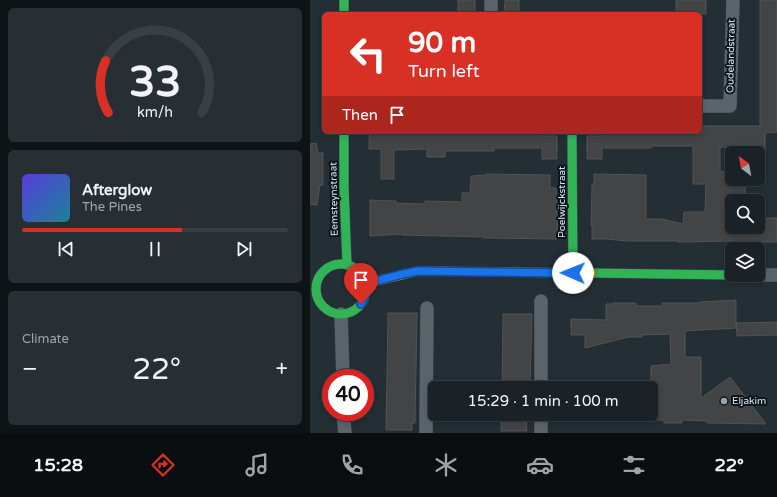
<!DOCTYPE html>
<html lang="en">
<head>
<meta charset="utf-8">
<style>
	:root { --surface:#1a2228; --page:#272f34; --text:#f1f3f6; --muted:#9fa4a8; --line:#383f45; --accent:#d93025 }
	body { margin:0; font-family:"Varela Round",sans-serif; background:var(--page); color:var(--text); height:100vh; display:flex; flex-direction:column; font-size:15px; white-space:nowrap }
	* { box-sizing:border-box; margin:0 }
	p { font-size:13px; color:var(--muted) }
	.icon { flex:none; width:22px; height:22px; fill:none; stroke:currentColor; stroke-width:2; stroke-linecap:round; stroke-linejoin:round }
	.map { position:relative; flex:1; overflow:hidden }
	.side { display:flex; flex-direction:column; gap:8px; padding:8px; background:#0e1316; width:310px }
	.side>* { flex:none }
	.guide { position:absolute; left:12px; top:12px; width:380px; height:122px; border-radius:6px; box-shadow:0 2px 6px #0003,0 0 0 1px var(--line); background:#d93025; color:#fff; overflow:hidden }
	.needle { width:26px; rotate:328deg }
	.tools { position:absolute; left:415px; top:146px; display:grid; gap:8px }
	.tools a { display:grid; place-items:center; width:40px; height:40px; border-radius:6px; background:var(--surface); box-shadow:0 2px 6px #0003,0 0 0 1px var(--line); font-size:20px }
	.speed { position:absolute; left:12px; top:369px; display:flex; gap:8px; font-size:20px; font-weight:700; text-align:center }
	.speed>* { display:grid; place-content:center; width:52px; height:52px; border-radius:50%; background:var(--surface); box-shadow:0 2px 6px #0003,0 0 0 1px var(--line); line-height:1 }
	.speed .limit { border:6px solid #d22; background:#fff; color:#111 }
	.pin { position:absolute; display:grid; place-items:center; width:34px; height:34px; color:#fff; margin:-41px -17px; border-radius:50% 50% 50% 0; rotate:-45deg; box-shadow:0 0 4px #0007 }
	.pin .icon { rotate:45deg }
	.me { position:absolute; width:44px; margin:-22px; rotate:271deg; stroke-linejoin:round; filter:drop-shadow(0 0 3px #0008) }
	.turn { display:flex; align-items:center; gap:14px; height:84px; padding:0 20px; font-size:18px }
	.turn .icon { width:52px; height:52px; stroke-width:2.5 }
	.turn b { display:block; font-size:28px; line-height:34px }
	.then { display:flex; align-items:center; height:38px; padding:0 20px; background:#0003; gap:8px; font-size:15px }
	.big { font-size:30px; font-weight:600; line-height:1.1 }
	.side .widget { flex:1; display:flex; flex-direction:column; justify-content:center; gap:6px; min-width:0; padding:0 14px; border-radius:6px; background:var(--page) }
	.side .dial { align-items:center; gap:0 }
	.dial svg { height:104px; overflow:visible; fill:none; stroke:var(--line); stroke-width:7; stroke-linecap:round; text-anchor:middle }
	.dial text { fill:var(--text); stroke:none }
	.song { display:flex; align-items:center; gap:12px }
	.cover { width:48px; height:48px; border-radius:6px; background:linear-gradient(135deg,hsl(250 70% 55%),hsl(190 70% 35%)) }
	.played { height:4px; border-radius:2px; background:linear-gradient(90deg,var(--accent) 60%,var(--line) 60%) }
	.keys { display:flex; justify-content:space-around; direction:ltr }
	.heat { display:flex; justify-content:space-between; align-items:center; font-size:22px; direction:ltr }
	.trip { position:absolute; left:118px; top:381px; width:230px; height:40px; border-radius:6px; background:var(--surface); box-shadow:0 2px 6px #0003,0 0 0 1px var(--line); font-weight:600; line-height:40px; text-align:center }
	.tabs { display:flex; height:64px; justify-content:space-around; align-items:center; background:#0a0e10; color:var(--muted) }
	.tabs .icon { width:28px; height:28px }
	.tabs .current { color:var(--accent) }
	.tabs b { font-size:18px; color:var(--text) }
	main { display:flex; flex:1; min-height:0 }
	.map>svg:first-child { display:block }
</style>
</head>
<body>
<main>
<section class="side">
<div class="widget dial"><svg viewBox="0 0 100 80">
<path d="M14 69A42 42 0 1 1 86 69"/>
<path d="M14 69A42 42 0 0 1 12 29" stroke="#d93025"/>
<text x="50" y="56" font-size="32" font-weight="700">33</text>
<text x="50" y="72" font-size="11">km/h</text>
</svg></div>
<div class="widget">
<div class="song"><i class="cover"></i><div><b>Afterglow</b><p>The Pines</p></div></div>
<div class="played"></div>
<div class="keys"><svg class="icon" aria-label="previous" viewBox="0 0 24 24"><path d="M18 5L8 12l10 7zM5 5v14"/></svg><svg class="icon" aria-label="pause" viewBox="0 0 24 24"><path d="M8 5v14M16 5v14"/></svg><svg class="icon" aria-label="next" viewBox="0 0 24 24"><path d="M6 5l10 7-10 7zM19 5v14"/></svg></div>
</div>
<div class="widget"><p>Climate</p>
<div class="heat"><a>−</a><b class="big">22°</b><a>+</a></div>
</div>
</section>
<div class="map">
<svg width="467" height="433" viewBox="0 0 467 433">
	<rect width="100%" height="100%" fill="#232e35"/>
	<path fill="#434446" stroke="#525253" d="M148,0H165V12H148Z
		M195,0H209V14H194Z
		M366,0H396V14H366Z
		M450,0H467V132L455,133V153H439V147H410V171L422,172V179H436L435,195L422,194V227H448V218H467V242H439L425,243L424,241L368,242V241H318L296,239H282V225H281L282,184H284V174L336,175V219H352L373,224L374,212H395L396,184H383V146H341V148H292V159H277V136H291V132H390V126H450Z
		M61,132H234V136H247V159H232V148H184V151H135V157H117V149L84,150V179H71V149H59V138Z
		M6,143L8,153H13V185H10L7,205L0,204V144Z
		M176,174L240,175V188H246L247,216H248L247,239L174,238V237L92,235V234L60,236V200L86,201V203L115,204V201L152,202V193H160L161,176L176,175Z
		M426,300V328L375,331V357H391V398L420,377L456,424L397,423V421L371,420L372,423H354V420H341V366L361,364L360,334L332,335V337H318L275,348V335H261V319L296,320V304H303V303H326V306H352V303H390V302Z
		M78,313H107L105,423H102V430H76Z
		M193,314H222L220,388H192Z
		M467,322V335L427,336L426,323Z
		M191,414H216L217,431H191Z"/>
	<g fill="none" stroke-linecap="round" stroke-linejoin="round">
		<g stroke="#414b52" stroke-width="14">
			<path id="street" d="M181,0V14
				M390,106H420L423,0
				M448,275H467
				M231,301V388
				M31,314L33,378
				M33,412L35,433
				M231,414V433
				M116,433L117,308"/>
		</g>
		<g stroke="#414b52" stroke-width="10">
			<path id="fast" d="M34,0V14
				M34,132V186L37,265
				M262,132L263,273
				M6 289a25 25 0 1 1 50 0a25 25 0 1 1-50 0Z
				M281,273L422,275"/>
		</g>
		<g stroke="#414b52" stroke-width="10">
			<path id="slow" d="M55,282H62L108,271L281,273"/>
		</g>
		<use href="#street" stroke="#5c646b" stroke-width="13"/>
		<use href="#fast" stroke="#30b455" stroke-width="9"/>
		<use href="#slow" stroke="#ff9f0a" stroke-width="9"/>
	</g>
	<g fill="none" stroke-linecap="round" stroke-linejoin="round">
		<g stroke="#114b97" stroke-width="10">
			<path id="route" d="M51,304L56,294L55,282H62L93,274L108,271L263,273"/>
		</g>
		<use href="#route" stroke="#1a73e8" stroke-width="7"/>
	</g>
	<circle fill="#98a4ac" stroke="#0e161d" stroke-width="1.5" cx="414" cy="401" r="4"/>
	<g text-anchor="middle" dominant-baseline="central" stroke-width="4" stroke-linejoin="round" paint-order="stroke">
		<g font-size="10" fill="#d7e3ec" stroke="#0e161d">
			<text transform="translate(421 56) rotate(-89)">Oudelandstraat</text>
			<text transform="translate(24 199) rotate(-91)">Eemsteynstraat</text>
			<text transform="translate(252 202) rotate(-90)">Poelwijckstraat</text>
		</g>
		<g font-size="10" fill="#d7e3ec" stroke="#0e161d" text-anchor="start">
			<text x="422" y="401">Eljakim</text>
		</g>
	</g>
</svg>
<div class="tools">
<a><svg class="needle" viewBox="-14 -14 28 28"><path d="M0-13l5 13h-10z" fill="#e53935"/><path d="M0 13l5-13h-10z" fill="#9fa4a8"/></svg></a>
<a><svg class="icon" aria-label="search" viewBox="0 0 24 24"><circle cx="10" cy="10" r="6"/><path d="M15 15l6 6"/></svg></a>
<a><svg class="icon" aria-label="layers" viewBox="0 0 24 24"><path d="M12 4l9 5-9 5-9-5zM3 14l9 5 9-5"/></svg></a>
</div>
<div class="speed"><div class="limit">40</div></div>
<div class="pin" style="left:51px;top:304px;background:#d93025"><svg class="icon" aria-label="arrive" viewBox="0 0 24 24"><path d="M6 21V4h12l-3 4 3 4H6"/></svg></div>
<svg class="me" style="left:263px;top:273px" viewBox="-20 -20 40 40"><circle r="19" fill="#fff"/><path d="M0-13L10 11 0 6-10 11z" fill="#1a73e8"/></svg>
<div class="trip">15:29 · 1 min · 100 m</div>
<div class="guide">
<div class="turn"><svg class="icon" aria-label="left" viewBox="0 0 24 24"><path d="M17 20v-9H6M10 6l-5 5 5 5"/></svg><div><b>90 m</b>Turn left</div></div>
<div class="then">Then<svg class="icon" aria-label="arrive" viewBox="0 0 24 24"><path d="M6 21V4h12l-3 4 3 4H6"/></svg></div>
</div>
</div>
</main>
<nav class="tabs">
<b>15:28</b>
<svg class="icon current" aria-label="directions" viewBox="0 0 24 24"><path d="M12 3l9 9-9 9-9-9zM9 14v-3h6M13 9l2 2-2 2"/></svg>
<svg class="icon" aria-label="music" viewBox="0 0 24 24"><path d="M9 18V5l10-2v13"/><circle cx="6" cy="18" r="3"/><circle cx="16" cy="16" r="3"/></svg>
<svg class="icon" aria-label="phone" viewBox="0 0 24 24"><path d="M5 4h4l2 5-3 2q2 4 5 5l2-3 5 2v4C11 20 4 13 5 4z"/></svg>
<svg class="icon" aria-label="climate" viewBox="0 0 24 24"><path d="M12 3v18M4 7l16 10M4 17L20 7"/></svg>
<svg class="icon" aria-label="car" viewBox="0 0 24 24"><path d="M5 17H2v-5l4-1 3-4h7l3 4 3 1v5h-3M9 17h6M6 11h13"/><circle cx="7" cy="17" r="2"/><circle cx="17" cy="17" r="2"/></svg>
<svg class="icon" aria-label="filters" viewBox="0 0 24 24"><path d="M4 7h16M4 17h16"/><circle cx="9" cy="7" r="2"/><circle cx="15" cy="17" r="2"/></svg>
<b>22°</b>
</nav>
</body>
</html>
